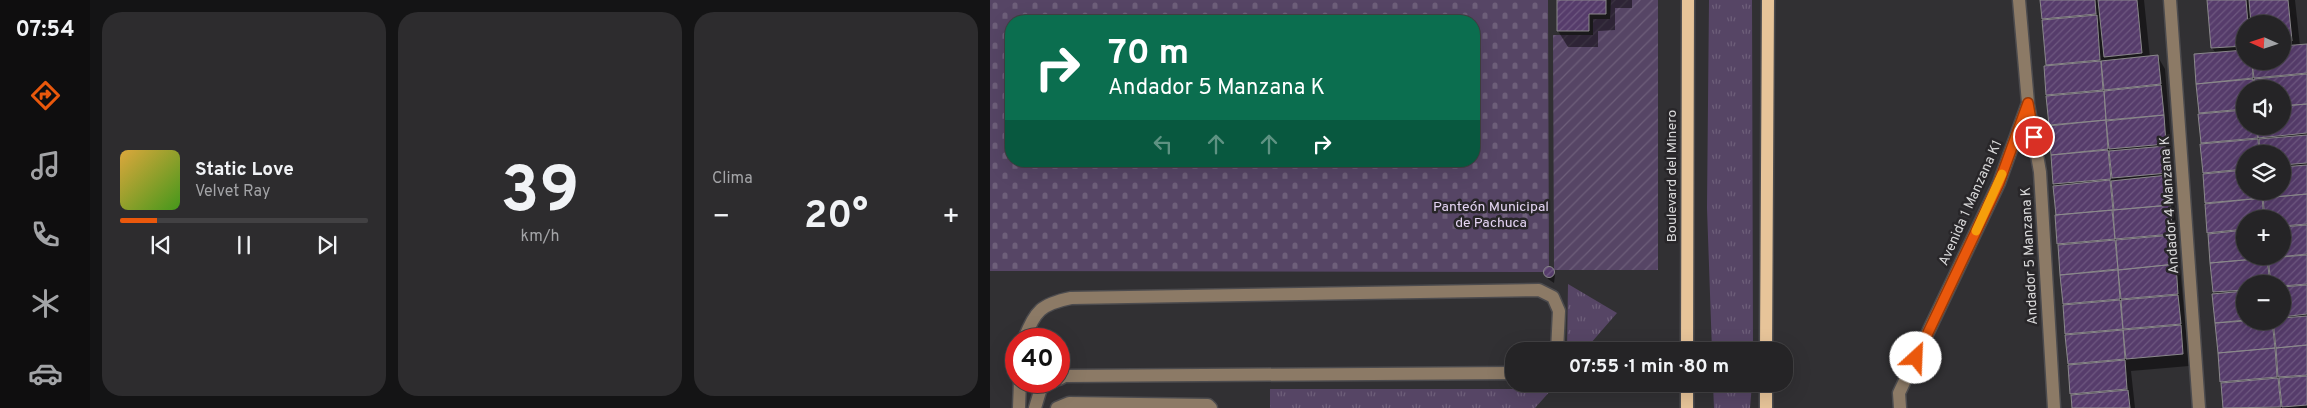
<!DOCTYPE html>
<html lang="es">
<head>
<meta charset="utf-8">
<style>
	:root { --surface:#252426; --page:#2d2c2e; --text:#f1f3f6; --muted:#a3a4a7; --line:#424143; --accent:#ea580c }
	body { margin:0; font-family:Overpass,sans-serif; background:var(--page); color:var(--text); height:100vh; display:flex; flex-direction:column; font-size:19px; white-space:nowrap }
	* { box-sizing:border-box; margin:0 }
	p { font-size:16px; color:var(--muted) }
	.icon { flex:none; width:28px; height:28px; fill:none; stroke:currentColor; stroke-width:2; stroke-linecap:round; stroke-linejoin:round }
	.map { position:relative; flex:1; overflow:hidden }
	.sheet { display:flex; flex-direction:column; gap:12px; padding:12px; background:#141415; width:900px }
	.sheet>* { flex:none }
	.banner { position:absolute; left:15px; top:15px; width:475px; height:152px; border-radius:20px; box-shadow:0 5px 20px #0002,0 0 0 1px var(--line); background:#0b6e4f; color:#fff; overflow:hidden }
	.needle { width:32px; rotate:273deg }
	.controls { position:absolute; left:1246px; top:15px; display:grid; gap:10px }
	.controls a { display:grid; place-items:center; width:55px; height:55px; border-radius:50%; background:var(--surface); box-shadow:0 5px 20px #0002,0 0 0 1px var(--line); font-size:25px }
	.speed { position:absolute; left:15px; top:328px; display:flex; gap:10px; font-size:25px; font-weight:700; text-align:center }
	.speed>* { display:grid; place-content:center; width:65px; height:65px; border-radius:50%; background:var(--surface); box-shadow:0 5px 20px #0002,0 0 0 1px var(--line); line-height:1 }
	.speed .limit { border:8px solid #d22; background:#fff; color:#111 }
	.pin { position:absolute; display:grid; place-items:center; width:42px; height:42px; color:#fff; margin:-21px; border:2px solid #fff; border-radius:50%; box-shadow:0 1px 5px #0007 }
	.me { position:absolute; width:55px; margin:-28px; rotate:25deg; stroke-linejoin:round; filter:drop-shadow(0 0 4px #0008) }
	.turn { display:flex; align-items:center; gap:18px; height:105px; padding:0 20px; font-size:22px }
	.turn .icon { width:65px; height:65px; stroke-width:2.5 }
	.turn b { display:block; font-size:35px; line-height:42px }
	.lanes { display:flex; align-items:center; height:48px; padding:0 20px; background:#0003; justify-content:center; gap:25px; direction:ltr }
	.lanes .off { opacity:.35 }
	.big { font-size:38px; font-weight:700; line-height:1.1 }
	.sheet .tile { flex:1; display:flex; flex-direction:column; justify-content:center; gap:8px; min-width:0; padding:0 18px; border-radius:20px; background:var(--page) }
	.sheet .dial { align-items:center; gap:0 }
	.dial b { font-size:65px; line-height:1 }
	.song { display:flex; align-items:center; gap:15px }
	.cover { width:60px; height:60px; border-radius:8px; background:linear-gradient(135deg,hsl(40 70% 55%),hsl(100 70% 35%)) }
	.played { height:5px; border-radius:2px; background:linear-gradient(90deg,var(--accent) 15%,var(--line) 15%) }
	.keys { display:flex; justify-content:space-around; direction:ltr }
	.heat { display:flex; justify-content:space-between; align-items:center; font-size:28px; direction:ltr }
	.sheet .tiles { flex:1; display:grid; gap:12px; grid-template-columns:repeat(3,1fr) }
	.trip { position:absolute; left:515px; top:342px; width:288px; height:50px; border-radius:20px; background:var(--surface); box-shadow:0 5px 20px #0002,0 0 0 1px var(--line); font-weight:700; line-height:50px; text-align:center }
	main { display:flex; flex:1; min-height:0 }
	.tabs { display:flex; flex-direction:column; width:90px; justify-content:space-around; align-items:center; background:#0f0e0f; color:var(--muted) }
	.tabs .icon { width:35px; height:35px }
	.tabs .current { color:var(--accent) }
	.tabs b { font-size:22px; color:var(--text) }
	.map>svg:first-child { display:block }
</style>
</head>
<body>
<main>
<nav class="tabs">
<b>07:54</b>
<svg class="icon current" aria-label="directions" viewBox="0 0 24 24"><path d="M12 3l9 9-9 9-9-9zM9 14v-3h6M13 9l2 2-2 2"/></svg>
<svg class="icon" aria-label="music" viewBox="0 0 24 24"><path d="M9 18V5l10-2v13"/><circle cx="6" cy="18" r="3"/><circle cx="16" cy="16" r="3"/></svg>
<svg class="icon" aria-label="phone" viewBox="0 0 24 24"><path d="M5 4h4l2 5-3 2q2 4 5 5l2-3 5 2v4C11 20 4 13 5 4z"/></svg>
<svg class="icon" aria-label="climate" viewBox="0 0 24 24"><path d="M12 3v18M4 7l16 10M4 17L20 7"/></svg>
<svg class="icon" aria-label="car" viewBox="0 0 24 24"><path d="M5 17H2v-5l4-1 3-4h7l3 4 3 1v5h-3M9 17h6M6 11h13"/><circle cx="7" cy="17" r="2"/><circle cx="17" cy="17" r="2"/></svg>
</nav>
<section class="sheet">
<div class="tiles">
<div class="tile">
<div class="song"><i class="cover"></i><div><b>Static Love</b><p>Velvet Ray</p></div></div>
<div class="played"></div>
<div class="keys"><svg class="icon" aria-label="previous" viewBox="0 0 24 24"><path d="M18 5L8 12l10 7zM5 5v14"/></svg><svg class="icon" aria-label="pause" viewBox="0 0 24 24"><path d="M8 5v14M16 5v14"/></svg><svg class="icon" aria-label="next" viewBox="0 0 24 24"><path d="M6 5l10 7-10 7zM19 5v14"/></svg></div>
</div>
<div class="tile dial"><b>39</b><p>km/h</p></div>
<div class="tile"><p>Clima</p>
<div class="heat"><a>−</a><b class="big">20°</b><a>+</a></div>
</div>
</div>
</section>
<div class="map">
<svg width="1317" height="408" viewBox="0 0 1317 408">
	<defs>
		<pattern id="grass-tufts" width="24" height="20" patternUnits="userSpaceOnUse" patternTransform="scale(1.25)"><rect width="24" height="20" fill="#564565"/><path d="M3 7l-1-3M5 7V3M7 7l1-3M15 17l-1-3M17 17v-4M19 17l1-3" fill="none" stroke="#6e5f7a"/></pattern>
		<pattern id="cemetery-stones" width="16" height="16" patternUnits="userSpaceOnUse" patternTransform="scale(1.25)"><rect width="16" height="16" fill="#564565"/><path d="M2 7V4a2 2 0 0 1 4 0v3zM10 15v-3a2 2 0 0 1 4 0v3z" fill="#6e5f7a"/></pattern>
		<pattern id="garden-furrows" width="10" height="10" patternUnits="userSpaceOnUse" patternTransform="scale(1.25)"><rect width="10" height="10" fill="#564565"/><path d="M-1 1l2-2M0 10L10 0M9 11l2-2" fill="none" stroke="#6e5f7a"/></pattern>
		<pattern id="building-hatch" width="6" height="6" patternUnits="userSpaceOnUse" patternTransform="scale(1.25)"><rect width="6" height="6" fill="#563c6b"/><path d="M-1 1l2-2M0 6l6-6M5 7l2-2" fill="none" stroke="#6e5880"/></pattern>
	</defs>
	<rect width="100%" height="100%" fill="#313033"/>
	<path fill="url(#grass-tufts)" d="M719,0H762L763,351H722L717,208Z
		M578,284L627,313L594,351H577Z
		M723,384H762L760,408H724Z
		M280,389H562L545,408H280Z"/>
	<path fill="url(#cemetery-stones)" fill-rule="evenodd" d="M0,0H558L559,272L0,271ZM21,21H484V161H21Z"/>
	<path fill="url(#garden-furrows)" d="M621,0H668V270H564L563,35H603V19H620Z"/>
	<path fill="#0007" fill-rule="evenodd" d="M568,0H642V8H625V30L608,31V47H578L568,31Z
		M1051,0H1154L1160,58L1168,57L1175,69L1182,156H1180L1199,366L1141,371L1145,408H1083L1069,244ZM1146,85V89L1107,91V89Z
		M1219,0H1305L1310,46L1317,45V408H1234L1205,55L1226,53L1222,48ZM1255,24H1292V61H1255ZM1299,75V77L1262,81V77ZM1255,89H1292V126H1255ZM1255,154H1292V191H1255ZM1255,219H1292V256H1255ZM1255,284H1292V321H1255Z
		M556,269H562L565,275L564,283L558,279L555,273Z"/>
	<path fill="url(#building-hatch)" stroke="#8a888b" d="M567,0H616V14H599V31H567Z
		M1050,0H1105L1106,14L1052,19Z
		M1108,0H1147L1152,53L1114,57Z
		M1217,0H1256L1258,24H1255V46L1221,48Z
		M1259,0H1298L1302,41L1292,42V24H1261Z
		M1107,15L1110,60L1056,65L1052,20Z
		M1317,44V73L1264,78L1262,61H1292V46Z
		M1255,50V61H1262L1263,78L1206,84L1204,54Z
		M1168,55L1171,84L1114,90L1111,61Z
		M1111,61L1113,90L1056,95L1054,66Z
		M1317,74V104L1292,106V89H1265L1264,79Z
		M1263,79L1264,89H1255V109L1209,113L1206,84Z
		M1171,85L1174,115L1116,120L1114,91Z
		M1114,91L1116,120L1059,125L1056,96Z
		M1317,104V133L1268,138L1267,126H1292V106Z
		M1255,110V126H1267L1268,138L1211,143L1208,114Z
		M1174,115L1176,144L1119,149L1116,121Z
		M1116,120L1118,149L1061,155L1058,126Z
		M1317,135V163L1292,165V154H1270L1269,139Z
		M1268,139L1269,154H1255V169L1213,173L1210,144Z
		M1175,146L1178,173L1122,178L1119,151Z
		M1118,150L1121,179L1063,184L1061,155Z
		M1317,165V194L1274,198L1273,191H1292V167Z
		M1255,170V191H1272L1273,198L1215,203L1213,174Z
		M1178,175L1181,205L1124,210L1121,181Z
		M1120,180L1123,210L1066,215L1063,186Z
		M1317,194V224L1292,226V219H1275L1273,198Z
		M1272,198L1274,219H1255V229L1217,233L1215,204Z
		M1180,205L1183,234L1125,239L1123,210Z
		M1122,210L1125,239L1067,244L1065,215Z
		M1317,225V254L1278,258L1292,256V227Z
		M1255,230V256L1277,258L1220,263L1218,234Z
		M1183,235L1186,264L1128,270L1126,240Z
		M1125,240L1128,269L1070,275L1068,245Z
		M1317,255V284L1292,286V284H1281L1278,258Z
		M1277,258L1280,284H1255V290L1223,292L1220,263Z
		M1186,264L1188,294L1131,299L1128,270Z
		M553.5 272a5.5 5.5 0 1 1 11 0a5.5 5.5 0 1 1-11 0Z
		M1128,270L1130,299L1073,304L1070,275Z
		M1317,285V314L1292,317V287Z
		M1255,291V320L1225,323L1222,294Z
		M1188,295L1191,324L1133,329L1131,300Z
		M1130,300L1133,329L1075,334L1073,305Z
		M1317,316V345L1286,348L1283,321H1292V318Z
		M1255,321H1282L1285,348L1228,353L1225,323Z
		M1191,325L1193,354L1136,359L1133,330Z
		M1133,330L1135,359L1078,364L1075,335Z
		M1317,345V375L1288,377L1286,348Z
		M1285,348L1287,377L1230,382L1228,353Z
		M1135,360L1137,389L1080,394L1078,365Z
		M1317,376V405L1292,407L1289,378Z
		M1288,378L1291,407L1233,408L1231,383Z
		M1138,390L1140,408H1082L1081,395Z"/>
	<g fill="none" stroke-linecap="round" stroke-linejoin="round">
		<g stroke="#4c4b4e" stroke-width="15">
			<path id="minor" d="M1180,0L1209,408
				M1038,104L1050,172L1064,408
				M34,339C45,311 51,304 81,298L549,290L563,297L569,311L567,351
				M69,379L75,376L524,373
				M29,408L30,381
				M45,408L51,388L64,381
				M67,408L79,403L218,405L221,408
				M910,408L909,393L1009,183L1038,103L1029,0"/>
		</g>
		<g stroke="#4c4b4e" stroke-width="15">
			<path id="major" d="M697,351L698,0
				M776,351L778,0
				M697,384V408
				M776,408V384"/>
		</g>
		<use href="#minor" stroke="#8c7a66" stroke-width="12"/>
		<use href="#major" stroke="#e7c499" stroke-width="12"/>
	</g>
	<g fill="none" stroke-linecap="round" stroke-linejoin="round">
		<g stroke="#983908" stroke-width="12">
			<path id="route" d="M926,358L1009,183L1038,103L1044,137"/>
		</g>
		<use href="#route" stroke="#ea580c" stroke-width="9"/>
		<path stroke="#f59e0b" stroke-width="9" d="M986,231L1012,174"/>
	</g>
	<g text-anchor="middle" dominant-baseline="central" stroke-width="5" stroke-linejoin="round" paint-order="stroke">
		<g font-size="14" fill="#d9d9da" stroke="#282629">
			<text transform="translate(682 176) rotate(-90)">Boulevard del Minero</text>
			<text transform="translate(981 203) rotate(-66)">Avenida 1 Manzana K1</text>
			<text transform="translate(1180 205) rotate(-94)">Andador 4 Manzana K</text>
			<text transform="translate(1040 256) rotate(-93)">Andador 5 Manzana K</text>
		</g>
		<g font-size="14" fill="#e5d5f4" stroke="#282629">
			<text x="501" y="207">Panteón Municipal<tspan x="501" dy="16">de Pachuca</tspan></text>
		</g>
	</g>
</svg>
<div class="controls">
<a><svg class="needle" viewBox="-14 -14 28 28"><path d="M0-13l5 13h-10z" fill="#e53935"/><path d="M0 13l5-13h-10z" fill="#a3a4a7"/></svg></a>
<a><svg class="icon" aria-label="sound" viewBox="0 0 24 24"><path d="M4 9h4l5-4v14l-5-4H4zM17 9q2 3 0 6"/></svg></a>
<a><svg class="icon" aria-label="layers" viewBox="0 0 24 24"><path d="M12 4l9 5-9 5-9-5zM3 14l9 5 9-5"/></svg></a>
<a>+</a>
<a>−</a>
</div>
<div class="speed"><div class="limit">40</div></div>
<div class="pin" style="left:1044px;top:137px;background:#d93025"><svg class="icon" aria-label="arrive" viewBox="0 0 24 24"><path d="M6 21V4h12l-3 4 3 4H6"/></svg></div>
<svg class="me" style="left:926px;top:358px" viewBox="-20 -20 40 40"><circle r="19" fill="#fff"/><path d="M0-13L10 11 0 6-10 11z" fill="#ea580c"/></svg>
<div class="trip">07:55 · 1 min · 80 m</div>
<div class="banner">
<div class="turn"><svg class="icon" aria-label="right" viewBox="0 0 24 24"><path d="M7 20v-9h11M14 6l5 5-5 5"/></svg><div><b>70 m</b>Andador 5 Manzana K</div></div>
<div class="lanes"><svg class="icon off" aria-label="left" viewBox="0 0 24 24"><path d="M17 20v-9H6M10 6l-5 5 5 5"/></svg><svg class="icon off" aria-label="ahead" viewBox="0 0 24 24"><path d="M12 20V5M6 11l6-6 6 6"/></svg><svg class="icon off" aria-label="ahead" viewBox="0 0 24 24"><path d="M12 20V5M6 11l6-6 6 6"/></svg><svg class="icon" aria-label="right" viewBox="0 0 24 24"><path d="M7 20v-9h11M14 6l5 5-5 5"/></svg></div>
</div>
</div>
</main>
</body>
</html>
